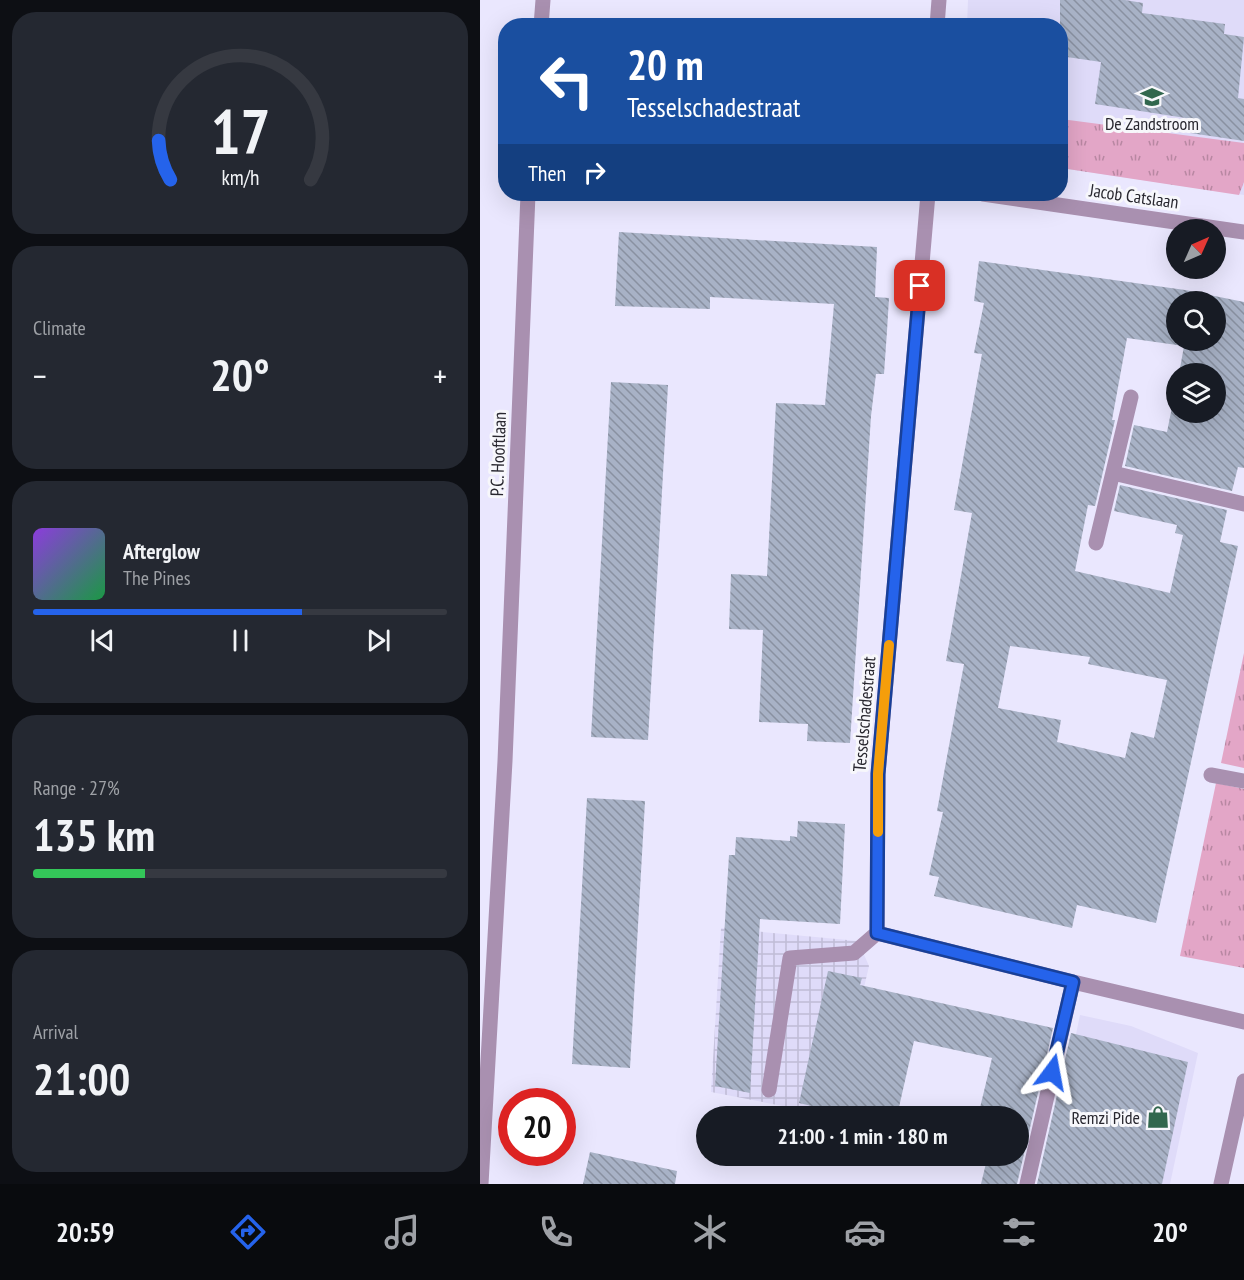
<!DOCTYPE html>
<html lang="en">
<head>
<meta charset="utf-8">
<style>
	:root { --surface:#171b24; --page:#242831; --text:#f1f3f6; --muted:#9ea1a6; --line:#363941; --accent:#2563eb }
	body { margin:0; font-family:"PT Sans Narrow",sans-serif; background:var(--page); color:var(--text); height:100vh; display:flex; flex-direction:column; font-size:22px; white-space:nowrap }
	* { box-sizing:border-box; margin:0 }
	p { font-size:20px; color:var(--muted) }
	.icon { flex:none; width:33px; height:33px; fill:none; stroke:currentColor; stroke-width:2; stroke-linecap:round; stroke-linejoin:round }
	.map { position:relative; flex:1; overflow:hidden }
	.drawer { display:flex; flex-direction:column; gap:12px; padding:12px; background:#0d0f14; width:480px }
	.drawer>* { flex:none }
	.guide { position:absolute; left:18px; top:18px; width:570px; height:183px; border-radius:24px; box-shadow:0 6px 24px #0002; background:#1a4fa0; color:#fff; overflow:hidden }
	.needle { width:39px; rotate:45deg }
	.tools { position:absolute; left:686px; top:219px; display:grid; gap:12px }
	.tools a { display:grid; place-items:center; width:60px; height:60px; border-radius:50%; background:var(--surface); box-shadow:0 6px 24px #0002; font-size:30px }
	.speed { position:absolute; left:18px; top:1088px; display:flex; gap:12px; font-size:30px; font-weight:700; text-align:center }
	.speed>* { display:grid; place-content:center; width:78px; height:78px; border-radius:50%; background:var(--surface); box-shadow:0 6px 24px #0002; line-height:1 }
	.speed .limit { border:9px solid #d22; background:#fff; color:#111 }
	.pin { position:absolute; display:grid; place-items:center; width:51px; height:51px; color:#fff; margin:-26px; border-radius:12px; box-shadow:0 3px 9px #0006 }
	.me { position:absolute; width:66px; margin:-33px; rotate:13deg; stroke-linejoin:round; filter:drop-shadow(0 0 4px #0008) }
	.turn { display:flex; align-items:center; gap:21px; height:126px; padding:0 30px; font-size:27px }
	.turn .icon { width:78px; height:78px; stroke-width:2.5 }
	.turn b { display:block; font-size:42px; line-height:51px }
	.then { display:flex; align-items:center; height:57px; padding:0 30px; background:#0003; gap:12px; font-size:22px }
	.big { font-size:45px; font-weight:700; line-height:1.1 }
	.drawer .widget { flex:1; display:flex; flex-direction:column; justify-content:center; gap:9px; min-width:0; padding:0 21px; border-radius:24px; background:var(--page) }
	.drawer .dial { align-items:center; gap:0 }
	.dial svg { height:156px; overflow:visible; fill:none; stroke:var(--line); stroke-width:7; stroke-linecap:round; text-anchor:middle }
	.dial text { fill:var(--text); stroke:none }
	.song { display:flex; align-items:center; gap:18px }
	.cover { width:72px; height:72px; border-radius:9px; background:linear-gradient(135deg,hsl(270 70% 55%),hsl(140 70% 35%)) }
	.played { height:6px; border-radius:3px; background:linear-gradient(90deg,var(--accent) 65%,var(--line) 65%) }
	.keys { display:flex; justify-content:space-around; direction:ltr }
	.heat { display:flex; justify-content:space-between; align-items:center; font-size:33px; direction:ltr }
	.charge { height:9px; border-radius:4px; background:linear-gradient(90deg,#34c759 27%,var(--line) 0) }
	.trip { position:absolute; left:216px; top:1106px; width:333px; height:60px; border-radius:30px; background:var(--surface); box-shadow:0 6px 24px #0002; font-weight:700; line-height:60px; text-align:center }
	.dock { display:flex; height:96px; justify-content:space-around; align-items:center; background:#090b0e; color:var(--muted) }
	.dock .icon { width:42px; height:42px }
	.dock .on { color:var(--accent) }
	.dock b { font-size:27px; color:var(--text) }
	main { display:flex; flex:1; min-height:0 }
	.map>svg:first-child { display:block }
</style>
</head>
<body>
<main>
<section class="drawer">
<div class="widget dial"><svg viewBox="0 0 100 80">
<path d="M14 69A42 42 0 1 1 86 69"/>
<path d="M14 69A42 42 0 0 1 8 49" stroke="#2563eb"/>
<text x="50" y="56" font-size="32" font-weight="700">17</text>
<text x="50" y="72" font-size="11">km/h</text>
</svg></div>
<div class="widget"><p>Climate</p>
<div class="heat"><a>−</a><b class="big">20°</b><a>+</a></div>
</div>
<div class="widget">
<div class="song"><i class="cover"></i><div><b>Afterglow</b><p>The Pines</p></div></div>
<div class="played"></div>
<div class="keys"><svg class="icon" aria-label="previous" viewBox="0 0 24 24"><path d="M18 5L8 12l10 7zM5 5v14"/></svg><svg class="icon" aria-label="pause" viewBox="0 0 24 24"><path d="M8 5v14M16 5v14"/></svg><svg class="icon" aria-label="next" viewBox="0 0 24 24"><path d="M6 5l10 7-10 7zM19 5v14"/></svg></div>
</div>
<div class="widget"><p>Range · 27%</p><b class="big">135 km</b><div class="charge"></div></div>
<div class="widget"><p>Arrival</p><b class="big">21:00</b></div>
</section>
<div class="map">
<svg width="764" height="1184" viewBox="0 0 764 1184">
	<defs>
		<pattern id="industrial-grid" width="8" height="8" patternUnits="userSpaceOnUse" patternTransform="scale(1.5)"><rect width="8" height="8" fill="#dfdbf9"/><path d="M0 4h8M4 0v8" fill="none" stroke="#bfbcd6"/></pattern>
		<pattern id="grass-tufts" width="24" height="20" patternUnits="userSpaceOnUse" patternTransform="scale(1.5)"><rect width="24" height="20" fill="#e3a6c7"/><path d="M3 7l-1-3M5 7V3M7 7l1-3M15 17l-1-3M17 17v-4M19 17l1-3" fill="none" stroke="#b887a2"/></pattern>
		<pattern id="building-back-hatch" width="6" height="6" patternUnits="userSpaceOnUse" patternTransform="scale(1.5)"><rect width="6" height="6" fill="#a8b2c6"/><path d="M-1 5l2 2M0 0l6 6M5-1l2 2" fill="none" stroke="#8991a1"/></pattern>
	</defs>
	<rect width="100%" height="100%" fill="#eae7fe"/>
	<path fill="#dfdbf9" d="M488,0H764V195L581,168L580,26H487Z
		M600,1015L651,1026L718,1053L690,1184H565Z"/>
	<path fill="url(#industrial-grid)" d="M241,928L378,941L389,966L354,1116L231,1092Z"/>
	<path fill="url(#grass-tufts)" d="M581,119L764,143V182L759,195L581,168Z
		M764,653V768L741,763Z
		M736,783L764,789V968L700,956Z"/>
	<path fill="url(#building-back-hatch)" fill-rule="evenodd" d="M580,0H645L663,3L662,13L745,24L744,34L764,37L758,98L764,99V141L710,133L712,119L615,104L621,62L580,56Z
		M139,232L397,247L395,297L409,298L407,331L404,374H396L391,416L370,743L327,741L328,724L279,722L283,630L249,629L251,574L287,576L296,403L345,405L354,304L230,297V309L135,306Z
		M499,261L705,290L764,302V468L758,467L752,491L645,466L654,425L687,432L696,387V412H735V374H699L704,346L647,338L632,420H635L615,506L608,505L595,571L690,593L703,535L695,533L697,525L634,511L640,485L747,510L740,542L758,546L676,923L597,905L592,928L454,896L459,877L449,875L463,812L457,811L484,664L466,661L492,513L474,510L502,354L494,353L504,303L494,301ZM696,302H735V340H696ZM530,646L610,657L608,664L687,680L674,738L651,732L645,758L577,742L581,720L518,708Z
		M131,382L188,385L168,740L111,737Z
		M107,798L165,801L150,1068L92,1064Z
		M318,821L365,824L360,924L280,919L270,1093L235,1086L249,855H255L256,837L310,841V836L317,837Z
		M348,971L382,978L380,985L573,1028L537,1184H501L508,1155H538V1116H498L512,1058L434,1041L417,1116H374L319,1103Z
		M591,1033L708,1062L682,1184H557Z
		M110,1152L197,1171L195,1184H103Z"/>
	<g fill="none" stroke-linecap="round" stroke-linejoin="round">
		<path stroke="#a990b0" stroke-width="15" d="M61,26L63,0
			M457,26L459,0
			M448,194L398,774L397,933L593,982L764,1022
			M503,194L764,232
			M633,473L764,504
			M616,543L651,397
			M731,775L764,781
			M289,1090L310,958L374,953L397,933
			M1,1184L25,761L48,194
			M547,1184L593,982
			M741,1184L764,1081"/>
	</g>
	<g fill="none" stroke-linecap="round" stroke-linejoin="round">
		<g stroke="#184099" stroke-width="15">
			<path id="route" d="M440,286L398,774L397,933L593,982L572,1072"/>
		</g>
		<use href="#route" stroke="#2563eb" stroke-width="10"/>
		<path stroke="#f59e0b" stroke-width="10" d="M398,832V774L409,645"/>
	</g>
	<defs>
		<g id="school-bare" transform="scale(1.8)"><path d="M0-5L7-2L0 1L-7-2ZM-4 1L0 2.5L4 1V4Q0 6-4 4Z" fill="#31674d" stroke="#f7f7fb" stroke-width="2.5" paint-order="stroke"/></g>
		<g id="shop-bare" transform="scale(1.8)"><path d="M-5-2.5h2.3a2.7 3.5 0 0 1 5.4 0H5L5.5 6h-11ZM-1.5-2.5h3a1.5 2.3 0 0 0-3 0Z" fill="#31674d" stroke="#f7f7fb" stroke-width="2.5" paint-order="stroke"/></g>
	</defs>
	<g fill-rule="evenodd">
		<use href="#school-bare" x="672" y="97"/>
		<use href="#shop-bare" x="678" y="1117"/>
	</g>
	<g text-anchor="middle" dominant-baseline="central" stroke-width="6" stroke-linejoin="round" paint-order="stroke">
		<g font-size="18" fill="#28272f" stroke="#f7f7fb">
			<text x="672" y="123">De Zandstroom</text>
			<text x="660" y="1117" text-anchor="end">Remzi Pide</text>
		</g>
		<g font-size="18" fill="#28272f" stroke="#f7f7fb">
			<text transform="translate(654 196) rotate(8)">Jacob Catslaan</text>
			<text transform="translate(18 454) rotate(-88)">P.C. Hooftlaan</text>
			<text transform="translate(384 714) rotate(-85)">Tesselschadestraat</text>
		</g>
	</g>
</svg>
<div class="tools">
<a><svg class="needle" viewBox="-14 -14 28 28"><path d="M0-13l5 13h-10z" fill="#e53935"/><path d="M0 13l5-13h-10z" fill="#9ea1a6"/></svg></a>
<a><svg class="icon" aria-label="search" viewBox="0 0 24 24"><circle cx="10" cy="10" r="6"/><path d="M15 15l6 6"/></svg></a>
<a><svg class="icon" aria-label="layers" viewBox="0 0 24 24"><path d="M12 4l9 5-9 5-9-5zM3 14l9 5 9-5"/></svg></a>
</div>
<div class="speed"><div class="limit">20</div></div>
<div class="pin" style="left:440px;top:286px;background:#d93025"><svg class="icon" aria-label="arrive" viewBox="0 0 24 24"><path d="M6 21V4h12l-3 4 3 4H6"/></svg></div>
<svg class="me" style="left:572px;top:1072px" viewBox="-20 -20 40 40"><path d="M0-17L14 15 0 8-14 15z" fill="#2563eb" stroke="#fff" stroke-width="4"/></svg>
<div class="trip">21:00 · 1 min · 180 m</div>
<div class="guide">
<div class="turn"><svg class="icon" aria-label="left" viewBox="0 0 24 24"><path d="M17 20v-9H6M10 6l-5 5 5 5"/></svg><div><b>20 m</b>Tesselschadestraat</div></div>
<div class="then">Then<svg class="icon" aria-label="right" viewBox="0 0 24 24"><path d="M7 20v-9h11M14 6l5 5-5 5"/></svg></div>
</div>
</div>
</main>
<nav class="dock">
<b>20:59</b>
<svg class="icon on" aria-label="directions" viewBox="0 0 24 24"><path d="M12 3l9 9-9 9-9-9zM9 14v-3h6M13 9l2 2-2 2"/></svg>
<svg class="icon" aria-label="music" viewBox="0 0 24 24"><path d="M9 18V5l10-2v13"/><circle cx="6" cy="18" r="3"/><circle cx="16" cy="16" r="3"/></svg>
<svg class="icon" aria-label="phone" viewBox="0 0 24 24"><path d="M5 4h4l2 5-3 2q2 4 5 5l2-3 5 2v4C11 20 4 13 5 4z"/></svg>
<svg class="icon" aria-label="climate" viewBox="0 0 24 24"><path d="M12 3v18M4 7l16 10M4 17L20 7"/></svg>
<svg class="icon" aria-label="car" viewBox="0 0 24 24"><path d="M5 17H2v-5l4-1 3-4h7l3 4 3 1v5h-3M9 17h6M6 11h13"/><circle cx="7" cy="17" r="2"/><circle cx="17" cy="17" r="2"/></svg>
<svg class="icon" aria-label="filters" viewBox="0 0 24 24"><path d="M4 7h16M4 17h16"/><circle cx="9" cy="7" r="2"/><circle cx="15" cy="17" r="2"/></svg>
<b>20°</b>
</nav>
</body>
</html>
